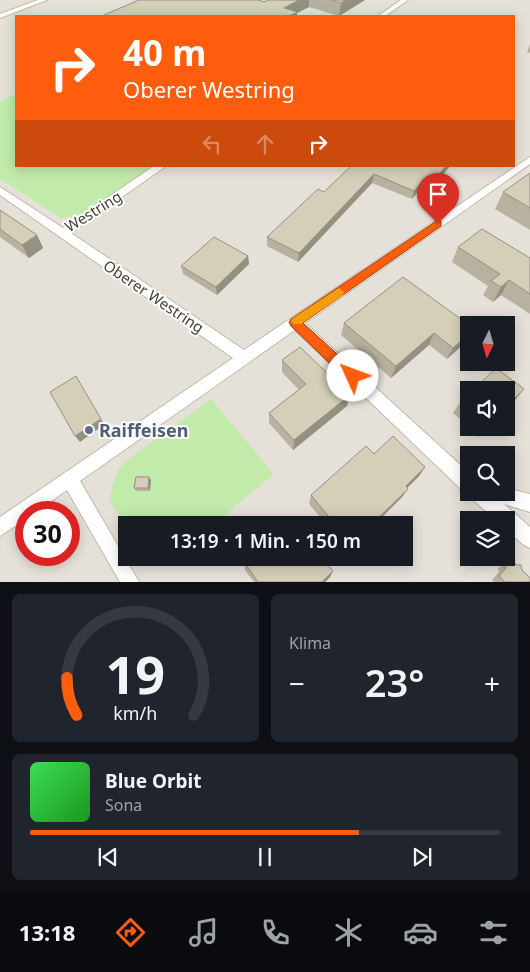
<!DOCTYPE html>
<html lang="de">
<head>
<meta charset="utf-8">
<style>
	:root { --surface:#171b24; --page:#20242c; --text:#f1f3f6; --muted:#9ea1a6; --line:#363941; --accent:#ff5d0e }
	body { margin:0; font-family:"Noto Sans",sans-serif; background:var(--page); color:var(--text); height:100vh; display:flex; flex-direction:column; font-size:19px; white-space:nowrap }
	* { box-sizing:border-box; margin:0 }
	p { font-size:16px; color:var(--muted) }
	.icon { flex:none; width:28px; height:28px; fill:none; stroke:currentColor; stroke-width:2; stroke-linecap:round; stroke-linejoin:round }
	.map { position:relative; height:582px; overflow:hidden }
	.details { display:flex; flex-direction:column; gap:12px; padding:12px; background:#0d0f14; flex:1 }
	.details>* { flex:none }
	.banner { position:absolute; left:15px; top:15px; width:500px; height:152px; border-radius:0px; box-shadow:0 2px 12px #0003; background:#ff5d0e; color:#fff; overflow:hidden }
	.needle { width:32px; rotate:185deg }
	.tools { position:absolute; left:460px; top:316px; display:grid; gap:10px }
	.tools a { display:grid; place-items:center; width:55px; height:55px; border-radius:0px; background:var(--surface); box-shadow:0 2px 12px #0003; font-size:25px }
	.speed { position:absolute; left:15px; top:501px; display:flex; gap:10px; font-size:25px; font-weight:700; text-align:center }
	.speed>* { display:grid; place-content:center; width:65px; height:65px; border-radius:50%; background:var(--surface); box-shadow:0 2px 12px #0003; line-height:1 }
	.speed .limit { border:8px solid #d22; background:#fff; color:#111 }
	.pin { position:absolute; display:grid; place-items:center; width:42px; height:42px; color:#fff; margin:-51px -21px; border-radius:50% 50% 50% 0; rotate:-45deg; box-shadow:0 0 5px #0007 }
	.pin .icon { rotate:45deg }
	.me { position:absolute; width:55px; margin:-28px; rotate:313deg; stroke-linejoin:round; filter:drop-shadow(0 0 4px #0008) }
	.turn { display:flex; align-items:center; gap:18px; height:105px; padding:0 25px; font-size:22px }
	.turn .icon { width:65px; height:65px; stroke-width:2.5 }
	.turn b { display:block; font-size:35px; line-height:42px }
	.lanes { display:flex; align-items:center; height:48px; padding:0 25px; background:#0003; justify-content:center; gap:25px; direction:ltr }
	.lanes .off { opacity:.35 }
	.big { font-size:38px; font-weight:600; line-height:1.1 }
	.details .card { flex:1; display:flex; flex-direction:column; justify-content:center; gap:8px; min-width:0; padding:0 18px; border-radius:8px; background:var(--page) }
	.details .dial { align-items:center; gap:0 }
	.dial svg { height:130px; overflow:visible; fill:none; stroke:var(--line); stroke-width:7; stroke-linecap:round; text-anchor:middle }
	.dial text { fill:var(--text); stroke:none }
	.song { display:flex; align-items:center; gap:15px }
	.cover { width:60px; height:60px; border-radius:8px; background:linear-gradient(135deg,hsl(130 70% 55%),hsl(120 70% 35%)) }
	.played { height:5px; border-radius:2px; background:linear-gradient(90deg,var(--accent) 70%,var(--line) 70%) }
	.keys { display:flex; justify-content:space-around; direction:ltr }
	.heat { display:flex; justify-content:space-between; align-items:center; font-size:28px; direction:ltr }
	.details .tiles { flex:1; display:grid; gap:12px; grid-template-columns:1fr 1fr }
	.card:last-child { grid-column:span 2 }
	.trip { position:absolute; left:118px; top:516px; width:295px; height:50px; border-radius:0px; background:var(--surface); box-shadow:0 2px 12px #0003; font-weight:600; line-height:50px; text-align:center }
	.tab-bar { display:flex; height:80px; justify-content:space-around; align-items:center; background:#090b0e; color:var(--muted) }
	.tab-bar .icon { width:35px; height:35px }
	.tab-bar .current { color:var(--accent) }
	.tab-bar b { font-size:22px; color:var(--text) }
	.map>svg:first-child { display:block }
</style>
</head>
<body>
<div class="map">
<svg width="530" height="582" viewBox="0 0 530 582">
	<rect width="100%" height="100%" fill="#f3f1e4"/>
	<path fill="#e5e1d9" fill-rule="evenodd" d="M0,0H530V582H0ZM16,16H514V166H16ZM469,325H506V362H469ZM469,390H506V428H469ZM469,455H506V492H469ZM26,512H69V555H26ZM469,520H506V558H469ZM126,525H404V558H126Z"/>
	<path fill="#c2eaaa" d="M16,94V166H155L79,217L61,218L0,179V101Z
		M211,399L274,474L213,525L126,526L110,503L112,488L118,470L130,458Z"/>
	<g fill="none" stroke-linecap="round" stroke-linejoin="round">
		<g stroke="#bfbaa6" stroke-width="2">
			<path id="minor" d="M38,0H47L0,18V14Z
				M401,0H408L385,16H378Z
				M530,157V164L305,323L469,473V492H506V488L530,494V512L504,504L530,527V548L524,545L506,530V520H496L471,498L469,493L463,491L295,330L80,481L139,582H120L67,490L36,512H26V519L0,536V517L233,358L0,195V187L63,228L154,166H166L71,233L244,350Z"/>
		</g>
		<use href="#minor" fill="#fff" fill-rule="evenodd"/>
	</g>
	<path fill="#b7b29f" d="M138,0H259L264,2L268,0H365L339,16L309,7L297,13Z
		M530,44V53L527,52Z
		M351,166H450L428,193L420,189L412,199L372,183L298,262L267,246V237L324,192Z
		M530,173V230L495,209L503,192Z
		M0,210L37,235L43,248L29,258L0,237Z
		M458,247L530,258V314L501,295L493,302L483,295L488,286L452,262Z
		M248,256L249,264L217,295L183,274L181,266Z
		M344,323L469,325V338L467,341L447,359L429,345L391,378L341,335Z
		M282,360L347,406L293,450L269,423V413L299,390L282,372Z
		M469,394V427L453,413L460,403Z
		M469,428H488L479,437Z
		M374,454L425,467L419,476L407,488L402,497L374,525H327L309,504L311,495Z
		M151,480L150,491H136L134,488Z
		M512,560L522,570L530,582H494L492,580L499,572L498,568Z
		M245,563L330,577L325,582H254L245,570Z"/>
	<path fill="#959182" d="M299,0H309V7L297,13V16H284V8Z
		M345,0H365L339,16L341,3Z
		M446,166H450L428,193L431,184Z
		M374,174L372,183L298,262L299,253Z
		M423,181L420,189L412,199L414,191Z
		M37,235L43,248L29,258L22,245Z
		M248,256L249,264L217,295L216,287Z
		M509,280L501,295L493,302L501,287Z
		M434,333L429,345L391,378L396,366Z
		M469,334V338L467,341L447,359L453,348Z
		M524,389L515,400L506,409V407Z
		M350,395L347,406L293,450L294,440Z
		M101,419L104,425L80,442L75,436Z
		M425,467L419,476L400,495L406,486Z
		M149,477L151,480L150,491L148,488Z
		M408,489L402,497L374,525H371Z
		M333,571L330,577L325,582H322Z"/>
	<path fill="#d5cfb9" stroke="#959182" d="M139,0H259L264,2L268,0H299L284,8L298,12L289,16H104V15Z
		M331,0H345L341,3Z
		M351,166H446L431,184L423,181L414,191L374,174L299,253L267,237L318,189L324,192Z
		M530,173V208L503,192Z
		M0,210L37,235L22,245L0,229Z
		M482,229L530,258V294L509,280L501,287L491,281L500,274L458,247Z
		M214,237L248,256L216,287L181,266Z
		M403,277L469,325V334L453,348L434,333L396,366L344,323Z
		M300,347L350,395L294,440L269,413L306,384L282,360Z
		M496,368L524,389L506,407V390H473Z
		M76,376L101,419L75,436L50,392Z
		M469,394V410L460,403Z
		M393,436L425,467L406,486L408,489L371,525H336L311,495L366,446L374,454Z
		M136,477H149L148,488H134Z
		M292,520L296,525H287Z
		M251,558H322L333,571L322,582H258L245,563Z
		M512,560L517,565H521L522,570L530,578V582H505L499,576L506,568L505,564H509Z"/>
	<path fill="#ff5d0e" stroke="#a63c09" d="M438,220L441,221V226L303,323L357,372L359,376L357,381L353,382L348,381L291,326L289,322L291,319Z"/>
	<path fill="#f59e0b" d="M339,288L344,292L343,295L301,324H293L291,321L293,318Z"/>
	<circle fill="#5c6f8a" stroke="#fff" stroke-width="2" cx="89" cy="430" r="5"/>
	<g text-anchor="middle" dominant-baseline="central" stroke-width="4" stroke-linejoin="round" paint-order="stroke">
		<g font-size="15" fill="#454133" stroke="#fff">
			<text transform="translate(93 211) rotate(-32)">Westring</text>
			<text transform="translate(154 296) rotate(34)">Oberer Westring</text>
		</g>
		<g font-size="18" font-weight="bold" fill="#4e5e75" stroke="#fff" text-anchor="start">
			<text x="99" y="430">Raiffeisen</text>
		</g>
	</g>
</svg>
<div class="tools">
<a><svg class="needle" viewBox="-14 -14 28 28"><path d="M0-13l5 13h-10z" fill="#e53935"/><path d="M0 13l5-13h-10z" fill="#9ea1a6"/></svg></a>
<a><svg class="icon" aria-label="sound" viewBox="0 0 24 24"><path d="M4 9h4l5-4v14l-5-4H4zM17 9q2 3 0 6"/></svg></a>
<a><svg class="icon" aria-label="search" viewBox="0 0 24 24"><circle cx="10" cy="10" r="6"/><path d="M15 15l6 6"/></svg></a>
<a><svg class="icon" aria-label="layers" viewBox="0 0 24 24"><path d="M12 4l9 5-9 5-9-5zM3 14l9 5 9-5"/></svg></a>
</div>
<div class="speed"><div class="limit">30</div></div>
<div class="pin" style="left:438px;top:224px;background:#d93025"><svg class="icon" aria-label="arrive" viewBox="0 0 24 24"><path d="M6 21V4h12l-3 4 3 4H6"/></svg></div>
<svg class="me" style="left:353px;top:376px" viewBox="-20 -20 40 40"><circle r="19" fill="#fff"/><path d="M0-13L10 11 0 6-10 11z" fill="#ff5d0e"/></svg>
<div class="trip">13:19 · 1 Min. · 150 m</div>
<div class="banner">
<div class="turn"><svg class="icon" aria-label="right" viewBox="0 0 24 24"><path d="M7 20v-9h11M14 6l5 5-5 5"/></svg><div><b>40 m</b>Oberer Westring</div></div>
<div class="lanes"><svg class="icon off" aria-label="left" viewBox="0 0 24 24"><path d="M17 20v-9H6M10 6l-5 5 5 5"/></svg><svg class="icon off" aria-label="ahead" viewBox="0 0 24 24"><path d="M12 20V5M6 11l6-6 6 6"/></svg><svg class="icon" aria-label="right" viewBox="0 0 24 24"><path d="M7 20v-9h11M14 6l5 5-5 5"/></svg></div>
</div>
</div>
<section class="details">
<div class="tiles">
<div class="card dial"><svg viewBox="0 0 100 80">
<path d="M14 69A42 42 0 1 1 86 69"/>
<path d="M14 69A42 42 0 0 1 8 46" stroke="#ff5d0e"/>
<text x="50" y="56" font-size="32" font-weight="700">19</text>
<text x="50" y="72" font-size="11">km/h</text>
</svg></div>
<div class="card"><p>Klima</p>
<div class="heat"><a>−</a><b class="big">23°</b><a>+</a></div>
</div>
<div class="card">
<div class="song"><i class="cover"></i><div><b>Blue Orbit</b><p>Sona</p></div></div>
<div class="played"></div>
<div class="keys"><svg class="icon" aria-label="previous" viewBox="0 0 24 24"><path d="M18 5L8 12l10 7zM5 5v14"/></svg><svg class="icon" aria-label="pause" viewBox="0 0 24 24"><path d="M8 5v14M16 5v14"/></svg><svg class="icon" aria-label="next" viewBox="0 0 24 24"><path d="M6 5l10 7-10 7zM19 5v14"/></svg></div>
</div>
</div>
</section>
<nav class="tab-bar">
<b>13:18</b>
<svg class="icon current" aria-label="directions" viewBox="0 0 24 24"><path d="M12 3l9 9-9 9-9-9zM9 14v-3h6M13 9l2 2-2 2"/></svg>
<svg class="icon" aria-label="music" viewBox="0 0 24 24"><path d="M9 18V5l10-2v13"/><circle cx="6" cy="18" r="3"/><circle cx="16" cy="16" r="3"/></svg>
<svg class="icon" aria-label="phone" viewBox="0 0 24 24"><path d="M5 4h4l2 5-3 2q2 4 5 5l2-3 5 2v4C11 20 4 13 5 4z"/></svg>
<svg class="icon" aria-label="climate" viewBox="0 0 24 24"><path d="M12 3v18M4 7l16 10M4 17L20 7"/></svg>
<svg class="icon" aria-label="car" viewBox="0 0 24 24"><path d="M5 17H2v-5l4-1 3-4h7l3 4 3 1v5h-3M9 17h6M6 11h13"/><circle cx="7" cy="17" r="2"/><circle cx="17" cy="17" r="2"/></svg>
<svg class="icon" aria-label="filters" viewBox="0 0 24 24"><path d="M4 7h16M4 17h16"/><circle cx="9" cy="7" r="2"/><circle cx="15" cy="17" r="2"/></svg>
</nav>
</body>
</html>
